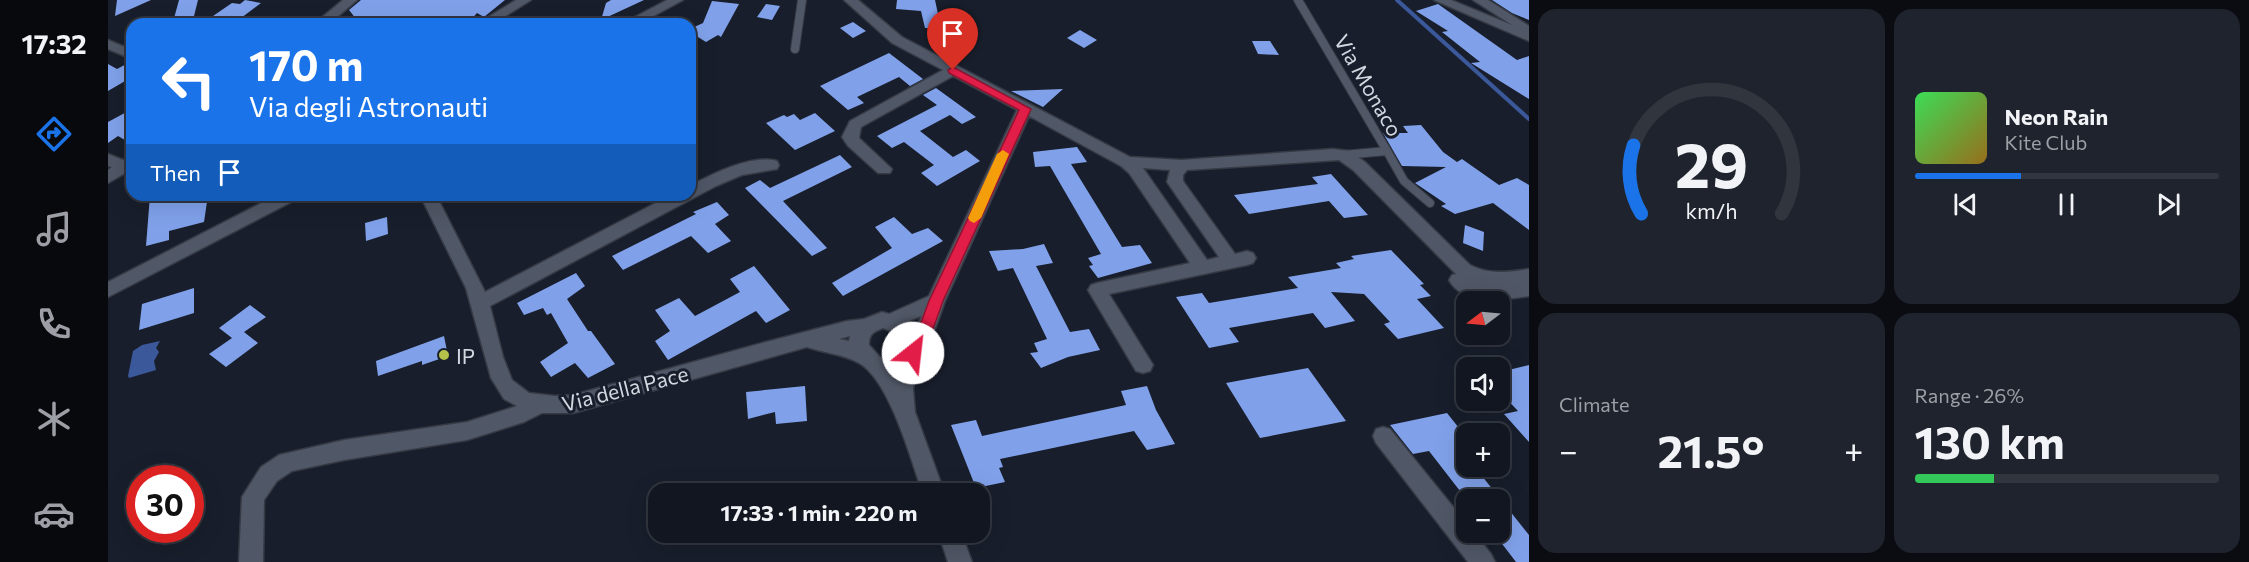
<!DOCTYPE html>
<html lang="en">
<head>
<meta charset="utf-8">
<style>
	:root { --surface:#121620; --page:#1f232d; --text:#f1f3f6; --muted:#9c9fa5; --line:#31353e; --accent:#1a73e8 }
	body { margin:0; font-family:Commissioner,sans-serif; background:var(--page); color:var(--text); height:100vh; display:flex; flex-direction:column; font-size:22px; white-space:nowrap }
	* { box-sizing:border-box; margin:0 }
	p { font-size:20px; color:var(--muted) }
	.icon { flex:none; width:33px; height:33px; fill:none; stroke:currentColor; stroke-width:2; stroke-linecap:round; stroke-linejoin:round }
	.map { position:relative; flex:1; overflow:hidden }
	.sheet { display:flex; flex-direction:column; gap:9px; padding:9px; background:#0a0c12; width:720px }
	.sheet>* { flex:none }
	.hud { position:absolute; left:18px; top:18px; width:570px; height:183px; border-radius:18px; box-shadow:0 6px 24px #0002,0 0 0 2px var(--line); background:#1a73e8; color:#fff; overflow:hidden }
	.needle { width:39px; rotate:254deg }
	.buttons { position:absolute; left:1348px; top:291px; display:grid; gap:12px }
	.buttons a { display:grid; place-items:center; width:54px; height:54px; border-radius:12px; background:var(--surface); box-shadow:0 6px 24px #0002,0 0 0 2px var(--line); font-size:30px }
	.speed { position:absolute; left:18px; top:465px; display:flex; gap:12px; font-size:30px; font-weight:700; text-align:center }
	.speed>* { display:grid; place-content:center; width:78px; height:78px; border-radius:50%; background:var(--surface); box-shadow:0 6px 24px #0002,0 0 0 2px var(--line); line-height:1 }
	.speed .limit { border:9px solid #d22; background:#fff; color:#111 }
	.pin { position:absolute; display:grid; place-items:center; width:51px; height:51px; color:#fff; margin:-62px -26px; border-radius:50% 50% 50% 0; rotate:-45deg; box-shadow:0 0 6px #0007 }
	.pin .icon { rotate:45deg }
	.me { position:absolute; width:66px; margin:-33px; rotate:29deg; stroke-linejoin:round; filter:drop-shadow(0 0 4px #0008) }
	.turn { display:flex; align-items:center; gap:21px; height:126px; padding:0 24px; font-size:27px }
	.turn .icon { width:78px; height:78px; stroke-width:2.5 }
	.turn b { display:block; font-size:42px; line-height:51px }
	.then { display:flex; align-items:center; height:57px; padding:0 24px; background:#0003; gap:12px; font-size:22px }
	.big { font-size:45px; font-weight:700; line-height:1.1 }
	.sheet .card { flex:1; display:flex; flex-direction:column; justify-content:center; gap:9px; min-width:0; padding:0 21px; border-radius:18px; background:var(--page) }
	.sheet .dial { align-items:center; gap:0 }
	.dial svg { height:156px; overflow:visible; fill:none; stroke:var(--line); stroke-width:7; stroke-linecap:round; text-anchor:middle }
	.dial text { fill:var(--text); stroke:none }
	.song { display:flex; align-items:center; gap:18px }
	.cover { width:72px; height:72px; border-radius:9px; background:linear-gradient(135deg,hsl(130 70% 55%),hsl(40 70% 35%)) }
	.played { height:6px; border-radius:3px; background:linear-gradient(90deg,var(--accent) 35%,var(--line) 35%) }
	.keys { display:flex; justify-content:space-around; direction:ltr }
	.heat { display:flex; justify-content:space-between; align-items:center; font-size:33px; direction:ltr }
	.charge { height:9px; border-radius:4px; background:linear-gradient(90deg,#34c759 26%,var(--line) 0) }
	.sheet .tiles { flex:1; display:grid; gap:9px; grid-template-columns:repeat(2,1fr) }
	.trip { position:absolute; left:540px; top:483px; width:342px; height:60px; border-radius:18px; background:var(--surface); box-shadow:0 6px 24px #0002,0 0 0 2px var(--line); font-weight:700; line-height:60px; text-align:center }
	main { display:flex; flex:1; min-height:0 }
	.tabs { display:flex; flex-direction:column; width:108px; justify-content:space-around; align-items:center; background:#07090d; color:var(--muted) }
	.tabs .icon { width:42px; height:42px }
	.tabs .current { color:var(--accent) }
	.tabs b { font-size:27px; color:var(--text) }
	.map>svg:first-child { display:block }
</style>
</head>
<body>
<main>
<nav class="tabs">
<b>17:32</b>
<svg class="icon current" aria-label="directions" viewBox="0 0 24 24"><path d="M12 3l9 9-9 9-9-9zM9 14v-3h6M13 9l2 2-2 2"/></svg>
<svg class="icon" aria-label="music" viewBox="0 0 24 24"><path d="M9 18V5l10-2v13"/><circle cx="6" cy="18" r="3"/><circle cx="16" cy="16" r="3"/></svg>
<svg class="icon" aria-label="phone" viewBox="0 0 24 24"><path d="M5 4h4l2 5-3 2q2 4 5 5l2-3 5 2v4C11 20 4 13 5 4z"/></svg>
<svg class="icon" aria-label="climate" viewBox="0 0 24 24"><path d="M12 3v18M4 7l16 10M4 17L20 7"/></svg>
<svg class="icon" aria-label="car" viewBox="0 0 24 24"><path d="M5 17H2v-5l4-1 3-4h7l3 4 3 1v5h-3M9 17h6M6 11h13"/><circle cx="7" cy="17" r="2"/><circle cx="17" cy="17" r="2"/></svg>
</nav>
<div class="map">
<svg width="1421" height="562" viewBox="0 0 1421 562">
	<rect width="100%" height="100%" fill="#181e2b"/>
	<path fill="#3b589b" d="M52,341L48,348L51,352L46,361L48,370L21,378L20,376L25,351L34,345Z"/>
	<g fill="none" stroke-linecap="round" stroke-linejoin="round">
		<path stroke="#3b589b" stroke-width="4" d="M1289,0L1421,119"/>
	</g>
	<path fill="#80a1ea" d="M9,0H43L7,16Z
		M71,0H90L84,24L65,22Z
		M137,0L153,3L129,21L105,16L124,3L132,4Z
		M253,0H397L376,17L369,13L360,23L356,24H252L241,10Z
		M503,0H536L493,20L498,3Z
		M789,0H827L833,28H817L813,11L788,9Z
		M1384,0H1421V20L1404,13Z
		M604,1L631,4L613,37L610,35L598,42L582,32V29L595,23Z
		M658,4L672,6L664,20L649,17Z
		M1330,4L1409,60L1421,56V99L1363,63L1372,62L1334,32L1340,31L1308,11Z
		M745,22L758,31L745,38L732,28Z
		M972,30L989,40L976,48L959,38Z
		M1144,41H1162L1171,55L1150,54Z
		M781,53L815,79L802,86L791,77L749,97L756,103L740,110L712,86Z
		M24,61V77L0,91V64L9,69Z
		M828,88L868,117L854,124L842,115L812,131L845,157L858,150L872,161L829,186L813,173L826,165L796,142L784,148L769,136L829,105L815,95Z
		M955,89L935,107L903,91Z
		M24,109V135L17,140L10,136L0,143V122Z
		M707,113L727,131L687,150L658,123L676,115L679,117L686,114L692,120Z
		M1313,125L1335,152L1349,162L1354,159L1391,185L1409,178L1421,185V230L1385,203L1347,214L1333,206L1338,204L1307,183L1338,167L1294,166L1275,133H1300L1295,126Z
		M969,147L979,162L963,164L1014,247L1032,245L1044,263L990,278L981,266L985,265L980,258L993,254L942,166L927,167L925,152Z
		M732,155L744,167L675,201L719,248L704,256L637,188L652,180L662,188Z
		M1223,174L1260,215L1236,218L1221,201L1141,214L1126,195L1210,184L1204,177Z
		M42,195H62V198L74,195H100L96,222L61,231V240L38,246Z
		M609,202L621,215L607,224L623,241L600,253L583,236L515,270L504,256L588,214L585,212Z
		M279,217L280,234L258,241L257,223Z
		M786,217L804,234L820,228L835,241L735,296L724,283L784,248L767,227Z
		M1357,225L1376,232L1375,251L1355,243Z
		M936,244L945,263L928,266L962,332L981,329L992,350L960,357L933,368L922,353L930,352L926,343L939,339L905,268L890,271L881,251L915,249Z
		M1283,250L1316,284L1312,285L1323,296L1309,299L1336,328L1290,339L1276,324L1282,322L1256,294L1223,292L1247,321L1217,328L1205,313L1121,328L1131,342L1101,348L1068,297L1094,293L1101,303L1190,288L1180,277L1233,268L1228,263L1246,259L1243,256Z
		M646,266L682,310L658,323L648,311L560,360L547,341L562,331L547,310L571,298L587,316L632,292L622,279Z
		M468,273L477,286L459,299L480,331H483L507,364L480,378L467,363L443,377L432,362L460,343L443,313L439,315L435,308L416,315L409,303Z
		M86,288V313L31,330L34,304Z
		M142,305L158,317L136,332L150,343L118,367L101,354L124,338L111,328Z
		M336,336L340,356L314,365V361L270,376L268,361Z
		M1421,365V442L1396,414L1410,411L1392,392V372Z
		M1200,368L1238,421L1152,438L1118,383Z
		M697,386L699,421L668,424L667,412L640,419L638,392Z
		M1039,386L1048,410L1067,444L1039,450L1026,431L892,459L895,467L891,468L897,482L868,488L843,425L868,420L874,436L1018,405L1013,391Z
		M1339,413L1359,438V441L1347,444L1359,458V466H1366L1421,535V562H1408L1385,532H1392V500H1359L1321,451L1305,454L1282,425Z"/>
	<g fill="none" stroke-linecap="round" stroke-linejoin="round">
		<g stroke="#353a44" stroke-width="10">
			<path id="lane" d="M1190,0L1279,151L1235,155
				M687,49L694,0
				M1279,151L1296,181L1322,203"/>
		</g>
		<g stroke="#353a44" stroke-width="3">
			<path id="street" d="M235,0H249L221,24H206Z
				M408,0H423L385,24H369Z
				M736,0H750L794,37L1022,157L1074,160L1225,149L1241,151L1257,162L1362,265C1382,275 1400,272 1421,269V296C1397,300 1355,306 1341,280L1344,275L1348,274L1245,170L1231,160L1079,170L1075,175V181L1127,254L1139,251L1145,253L1148,258L1145,263L1139,265L1001,294L1045,365L1042,371L1035,373L1028,371L980,290L983,285L989,283L1082,263L1021,173L1013,166L921,116L837,301L827,329L811,360L805,389L807,412L837,494H815C803,460 782,381 751,363C735,354 716,353 699,347L465,413H434L416,422L359,440L236,460L184,471L169,481L156,500L155,562H131L134,497L153,467L171,455L236,440L359,422L409,406L396,399L383,378L358,288L312,195H328L377,292L563,195H582V186C604,174 644,154 669,161L671,165L669,169L634,175L608,186L382,306L395,357L404,380L421,393L447,396L465,395L658,342L739,321L756,319L774,312L781,314L821,296L909,110L845,76L753,127L751,138L784,169L782,173H770L740,146L734,137L742,121L835,70L784,43ZM1035,168L1062,170L1059,182L1111,257L1099,260ZM813,316L809,328L801,321ZM775,328L788,333L797,340V348L786,358L772,357L761,345C761,334 765,332 775,328ZM742,336L741,341L731,339Z
				M1365,0H1380L1421,26V36Z
				M0,40L24,50V59L0,49Z
				M0,154L15,160L24,157V169L0,183V170L4,167L0,166Z
				M1275,427L1282,429L1359,524V532H1366L1383,554L1387,562H1360L1268,443L1265,436L1268,429Z
				M830,532H853L864,562H840Z"/>
		</g>
		<g stroke="#353a44" stroke-width="3">
			<path id="secondary" d="M559,0H575L531,24H514Z
				M1326,0H1343L1421,32V41Z
				M169,195H191L189,199L0,297V282Z"/>
		</g>
		<use href="#lane" stroke="#505766" stroke-width="8"/>
		<use href="#street" fill="#505766" fill-rule="evenodd"/>
		<use href="#secondary" fill="#505766" fill-rule="evenodd"/>
	</g>
	<path fill="#e11d48" stroke="#92132f" stroke-width="1.5" d="M845,67L923,109L835,301L825,329L810,357H799L797,353L811,328L821,301L911,110L841,73L840,70Z"/>
	<path fill="#f59e0b" d="M895,150L901,154L873,218L866,223L862,221L860,218L889,154Z"/>
	<circle fill="#b4c24a" stroke="#181e2b" stroke-width="2" cx="336" cy="355" r="6"/>
	<g text-anchor="middle" dominant-baseline="central" stroke-width="6" stroke-linejoin="round" paint-order="stroke">
		<g font-size="21" fill="#d2d7e0" stroke="#181e2b">
			<text transform="translate(1261 85) rotate(60)">Via Monaco</text>
			<text transform="translate(517 388) rotate(-14)">Via della Pace</text>
		</g>
		<g font-size="21" fill="#d2d7e0" stroke="#181e2b" text-anchor="start">
			<text x="348" y="355">IP</text>
		</g>
	</g>
</svg>
<div class="buttons">
<a><svg class="needle" viewBox="-14 -14 28 28"><path d="M0-13l5 13h-10z" fill="#e53935"/><path d="M0 13l5-13h-10z" fill="#9c9fa5"/></svg></a>
<a><svg class="icon" aria-label="sound" viewBox="0 0 24 24"><path d="M4 9h4l5-4v14l-5-4H4zM17 9q2 3 0 6"/></svg></a>
<a>+</a>
<a>−</a>
</div>
<div class="speed"><div class="limit">30</div></div>
<div class="pin" style="left:845px;top:70px;background:#d93025"><svg class="icon" aria-label="arrive" viewBox="0 0 24 24"><path d="M6 21V4h12l-3 4 3 4H6"/></svg></div>
<svg class="me" style="left:805px;top:353px" viewBox="-20 -20 40 40"><circle r="19" fill="#fff"/><path d="M0-13L10 11 0 6-10 11z" fill="#e11d48"/></svg>
<div class="trip">17:33 · 1 min · 220 m</div>
<div class="hud">
<div class="turn"><svg class="icon" aria-label="left" viewBox="0 0 24 24"><path d="M17 20v-9H6M10 6l-5 5 5 5"/></svg><div><b>170 m</b>Via degli Astronauti</div></div>
<div class="then">Then<svg class="icon" aria-label="arrive" viewBox="0 0 24 24"><path d="M6 21V4h12l-3 4 3 4H6"/></svg></div>
</div>
</div>
<section class="sheet">
<div class="tiles">
<div class="card dial"><svg viewBox="0 0 100 80">
<path d="M14 69A42 42 0 1 1 86 69"/>
<path d="M14 69A42 42 0 0 1 10 34" stroke="#1a73e8"/>
<text x="50" y="56" font-size="32" font-weight="700">29</text>
<text x="50" y="72" font-size="11">km/h</text>
</svg></div>
<div class="card">
<div class="song"><i class="cover"></i><div><b>Neon Rain</b><p>Kite Club</p></div></div>
<div class="played"></div>
<div class="keys"><svg class="icon" aria-label="previous" viewBox="0 0 24 24"><path d="M18 5L8 12l10 7zM5 5v14"/></svg><svg class="icon" aria-label="pause" viewBox="0 0 24 24"><path d="M8 5v14M16 5v14"/></svg><svg class="icon" aria-label="next" viewBox="0 0 24 24"><path d="M6 5l10 7-10 7zM19 5v14"/></svg></div>
</div>
<div class="card"><p>Climate</p>
<div class="heat"><a>−</a><b class="big">21.5°</b><a>+</a></div>
</div>
<div class="card"><p>Range · 26%</p><b class="big">130 km</b><div class="charge"></div></div>
</div>
</section>
</main>
</body>
</html>
